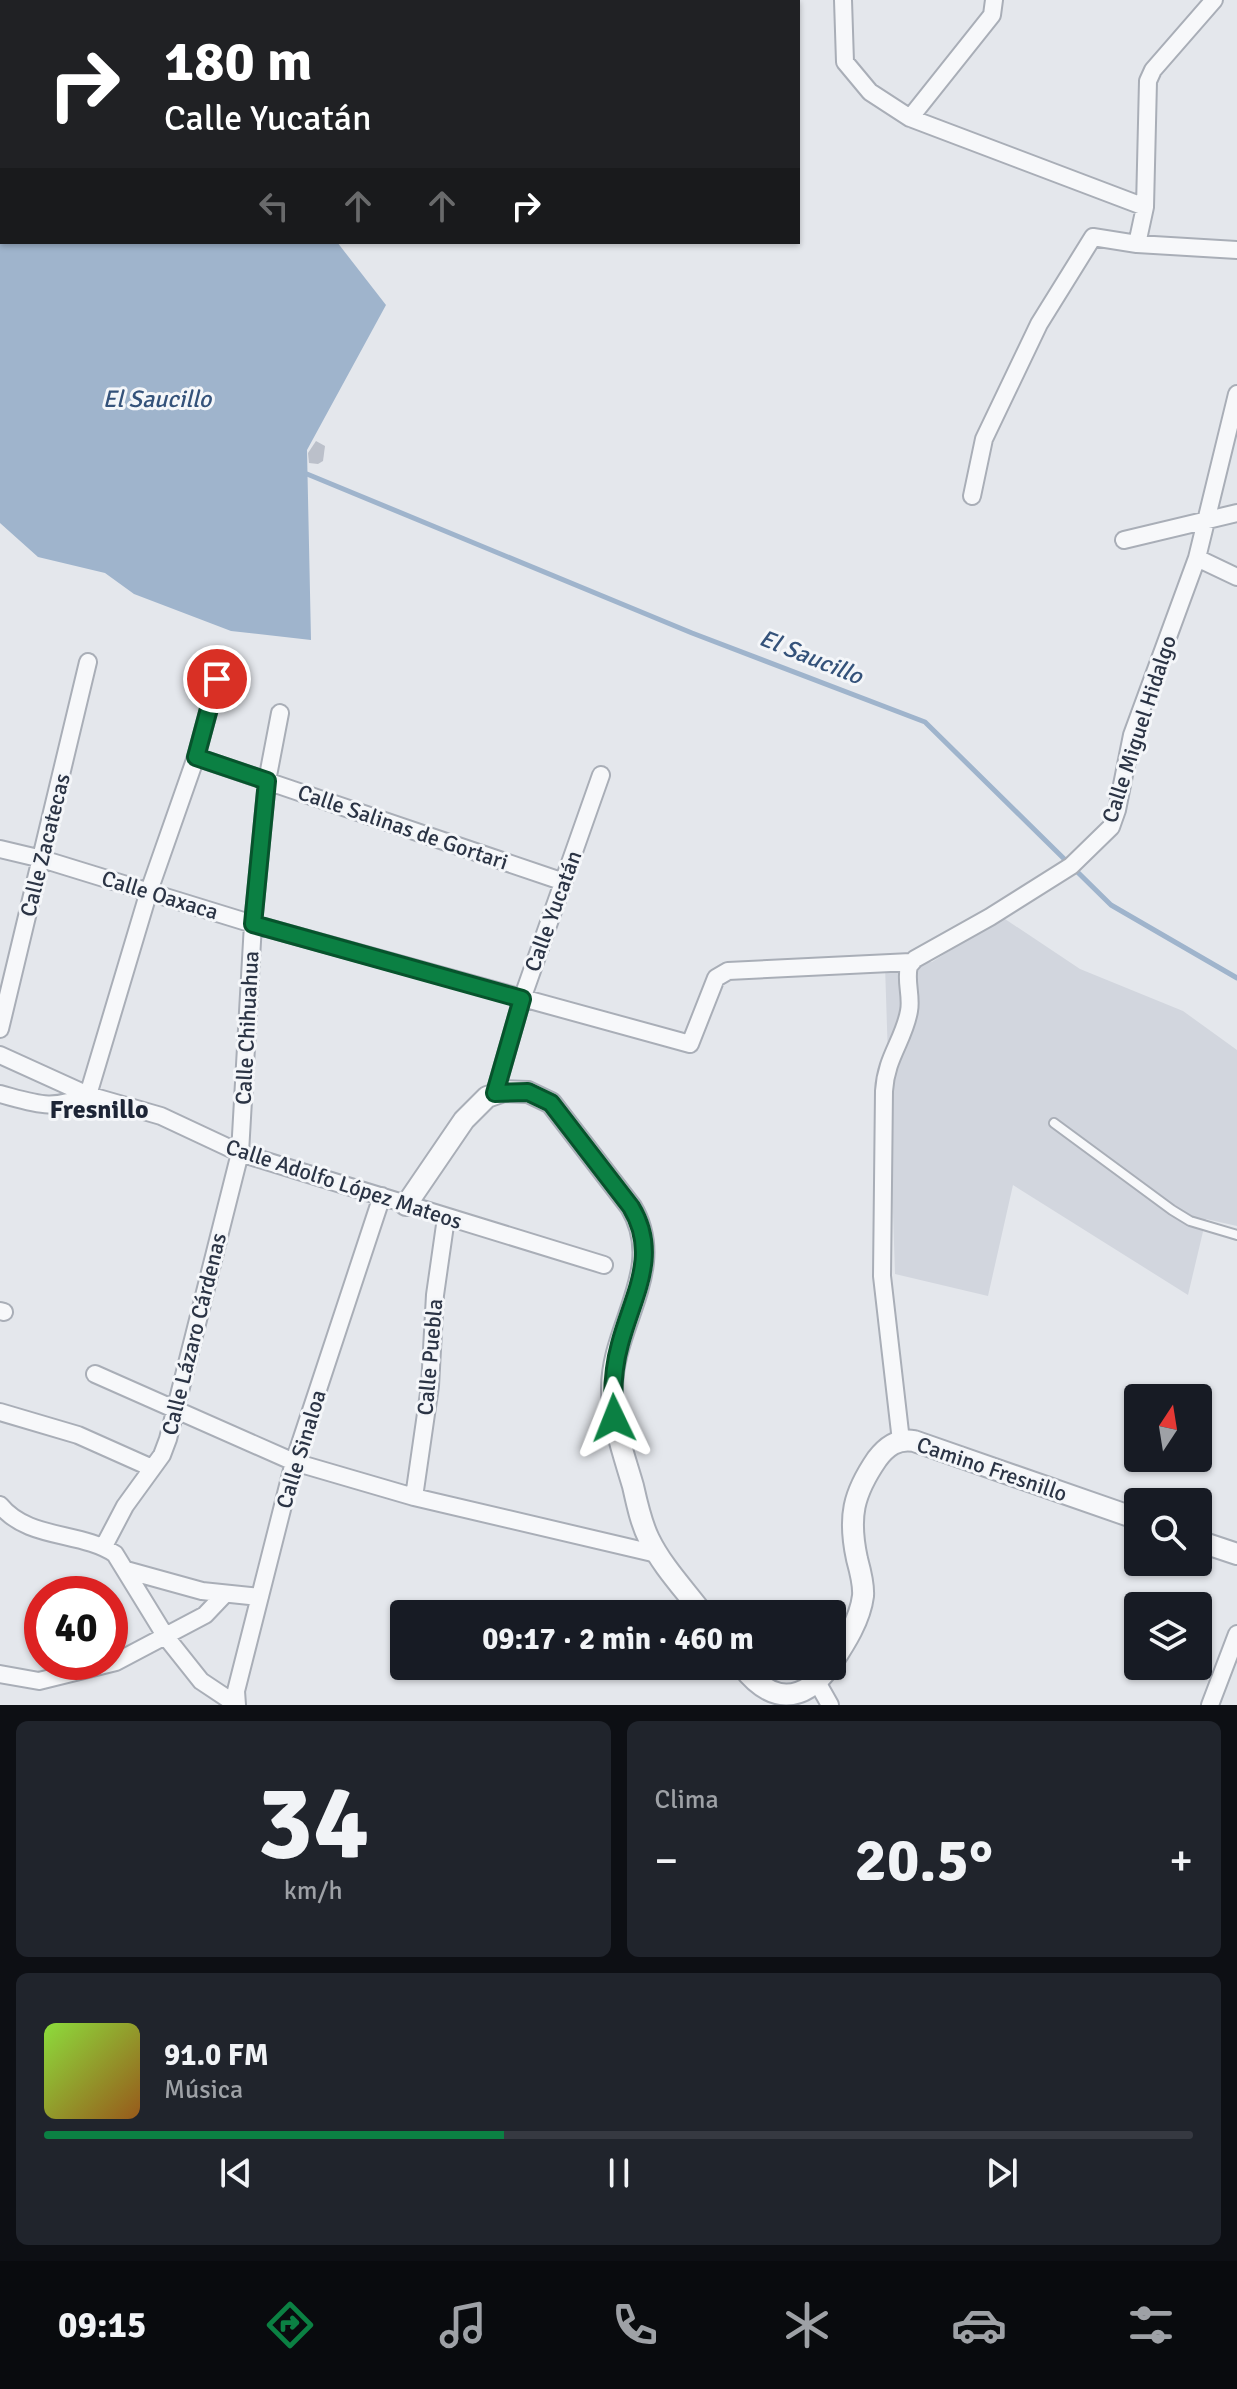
<!DOCTYPE html>
<html lang="es">
<head>
<meta charset="utf-8">
<style>
	:root { --surface:#171b24; --page:#20242c; --text:#f1f3f6; --muted:#9ea1a6; --line:#363941; --accent:#0b8043 }
	body { margin:0; font-family:Signika,sans-serif; background:var(--page); color:var(--text); height:100vh; display:flex; flex-direction:column; font-size:30px; white-space:nowrap }
	* { box-sizing:border-box; margin:0 }
	p { font-size:26px; color:var(--muted) }
	.icon { flex:none; width:44px; height:44px; fill:none; stroke:currentColor; stroke-width:2; stroke-linecap:round; stroke-linejoin:round }
	.map { position:relative; height:1705px; overflow:hidden }
	.drawer { display:flex; flex-direction:column; gap:16px; padding:16px; background:#0d0f14; flex:1 }
	.drawer>* { flex:none }
	.banner { position:absolute; left:0px; top:0px; width:800px; height:244px; box-shadow:0 2px 6px #0004; background:#202124; color:#fff; overflow:hidden }
	.needle { width:52px; rotate:12deg }
	.controls { position:absolute; left:1124px; top:1384px; display:grid; gap:16px }
	.controls a { display:grid; place-items:center; width:88px; height:88px; border-radius:8px; background:var(--surface); box-shadow:0 2px 6px #0004; font-size:40px }
	.speed { position:absolute; left:24px; top:1576px; display:flex; gap:16px; font-size:40px; font-weight:700; text-align:center }
	.speed>* { display:grid; place-content:center; width:104px; height:104px; border-radius:50%; background:var(--surface); box-shadow:0 2px 6px #0004; line-height:1 }
	.speed .limit { border:12px solid #d22; background:#fff; color:#111 }
	.pin { position:absolute; display:grid; place-items:center; width:68px; height:68px; color:#fff; margin:-34px; border:4px solid #fff; border-radius:50%; box-shadow:0 2px 8px #0007 }
	.me { position:absolute; width:88px; margin:-44px; rotate:358deg; stroke-linejoin:round; filter:drop-shadow(0 0 6px #0008) }
	.turn { display:flex; align-items:center; gap:28px; height:168px; padding:0 32px; font-size:36px }
	.turn .icon { width:104px; height:104px; stroke-width:2.5 }
	.turn b { display:block; font-size:56px; line-height:68px }
	.lanes { display:flex; align-items:center; height:76px; padding:0 32px; background:#0003; justify-content:center; gap:40px; direction:ltr }
	.lanes .off { opacity:.35 }
	.big { font-size:60px; font-weight:700; line-height:1.1 }
	.drawer .widget { flex:1; display:flex; flex-direction:column; justify-content:center; gap:12px; min-width:0; padding:0 28px; border-radius:12px; background:var(--page) }
	.drawer .dial { align-items:center; gap:0 }
	.dial b { font-size:104px; line-height:1 }
	.song { display:flex; align-items:center; gap:24px }
	.cover { width:96px; height:96px; border-radius:12px; background:linear-gradient(135deg,hsl(90 70% 55%),hsl(30 70% 35%)) }
	.played { height:8px; border-radius:4px; background:linear-gradient(90deg,var(--accent) 40%,var(--line) 40%) }
	.keys { display:flex; justify-content:space-around; direction:ltr }
	.heat { display:flex; justify-content:space-between; align-items:center; font-size:44px; direction:ltr }
	.drawer .tiles { flex:1; display:grid; gap:16px; grid-template-columns:1fr 1fr }
	.widget:last-child { grid-column:span 2 }
	.trip { position:absolute; left:390px; top:1600px; width:456px; height:80px; border-radius:8px; background:var(--surface); box-shadow:0 2px 6px #0004; font-weight:700; line-height:80px; text-align:center }
	.menu { display:flex; height:128px; justify-content:space-around; align-items:center; background:#090b0e; color:var(--muted) }
	.menu .icon { width:56px; height:56px }
	.menu .selected { color:var(--accent) }
	.menu b { font-size:36px; color:var(--text) }
	.map>svg:first-child { display:block }
</style>
</head>
<body>
<div class="map">
<svg width="1237" height="1705" viewBox="0 0 1237 1705">
	<rect width="100%" height="100%" fill="#e4e7ec"/>
	<path fill="#d2d6de" d="M1002,917L1080,969L1183,1011L1237,1050V1226L1206,1219L1188,1295L1013,1185L988,1296L895,1274L885,965L932,962Z"/>
	<path fill="#9fb4cc" d="M0,0L208,2H2V242H337L386,305L307,450L311,640L231,631L134,594L105,573L38,557L0,523Z"/>
	<g fill="none" stroke-linecap="round" stroke-linejoin="round">
		<path stroke="#9fb4cc" stroke-width="5" d="M307,474L692,633L925,722L1111,905L1237,978"/>
	</g>
	<path fill="#bbc0ca" d="M316,441L325,446L323,461L318,464L309,463L308,453Z"/>
	<g fill="none" stroke-linecap="round" stroke-linejoin="round">
		<g stroke="#a9aeb7" stroke-width="12">
			<path id="service" d="M1054,1123L1172,1210L1190,1221L1237,1235"/>
		</g>
		<g stroke="#a9aeb7" stroke-width="20">
			<path id="minor" d="M740,0V2
				M843,0L845,62L870,92L910,118L1145,207
				M910,118L992,15L994,0
				M1137,244L1145,207L1148,81L1153,70L1214,0
				M972,496L984,439L1039,324L1093,237L1137,244L1237,250
				M1124,540L1237,513
				M1197,558L1237,577
				M196,757L564,882
				M0,849L42,859L253,924L690,1044L716,978L728,971L911,962
				M0,1029L88,662
				M0,1055L88,1095L161,1116L240,1153L604,1265
				M495,1093L522,999L601,775
				M0,1094C37,1104 52,1111 88,1095L149,891L196,757L217,679
				M0,1311L4,1312
				M95,1374L294,1462L414,1497L657,1554
				M0,1412L78,1435L152,1468
				M901,1441L882,1276L884,1091C886,1057 904,1040 909,1011C912,996 905,981 909,966L915,959L990,917L1071,866L1111,827L1117,810L1132,735L1197,558L1237,394
				M414,1497L430,1386L435,1295L446,1218
				M0,1505C28,1540 81,1531 115,1554L166,1637L201,1681L237,1705
				M104,1546L125,1506L162,1455L168,1439L240,1153L253,924L267,781L280,713
				M126,1570L202,1591L260,1597
				M0,1674L39,1681L116,1662L205,1615L225,1594
				M817,1682L830,1705
				M237,1705L236,1691L294,1462L382,1196
				M1210,1705L1237,1634"/>
		</g>
		<g stroke="#a9aeb7" stroke-width="24">
			<path id="tertiary" d="M406,1205L464,1120L487,1097L504,1091L528,1092L551,1103L631,1207C668,1269 611,1326 612,1390C612,1423 624,1455 633,1486C637,1504 641,1523 649,1539C662,1566 685,1590 703,1614
				M1198,1541L1237,1554
				M832,1663C845,1643 860,1620 863,1596C864,1584 860,1570 857,1559C848,1517 853,1494 877,1459C886,1447 897,1438 914,1441L1138,1519
				M742,1666C770,1703 802,1705 830,1666"/>
		</g>
		<use href="#service" stroke="#f7f8fa" stroke-width="8"/>
		<use href="#minor" stroke="#f7f8fa" stroke-width="16"/>
		<use href="#tertiary" stroke="#f7f8fa" stroke-width="20"/>
	</g>
	<g fill="none" stroke-linecap="round" stroke-linejoin="round">
		<g stroke="#07532c" stroke-width="20">
			<path id="route" d="M217,679L196,757L267,781L253,924L522,999L495,1093L528,1092L551,1103L631,1207C660,1255 633,1295 620,1344C613,1369 612,1392 614,1418"/>
		</g>
		<use href="#route" stroke="#0b8043" stroke-width="14"/>
	</g>
	<g text-anchor="middle" dominant-baseline="central" stroke-width="6" stroke-linejoin="round" paint-order="stroke">
		<g font-size="22" fill="#2b3445" stroke="#f4f6f9">
			<text transform="translate(1139 729) rotate(-72)">Calle Miguel Hidalgo</text>
			<text transform="translate(403 827) rotate(19)">Calle Salinas de Gortari</text>
			<text transform="translate(45 845) rotate(-76)">Calle Zacatecas</text>
			<text transform="translate(160 895) rotate(17)">Calle Oaxaca</text>
			<text transform="translate(553 911) rotate(-70)">Calle Yucatán</text>
			<text transform="translate(247 1028) rotate(-87)">Calle Chihuahua</text>
			<text transform="translate(344 1184) rotate(18)">Calle Adolfo López Mateos</text>
			<text transform="translate(194 1334) rotate(-76)">Calle Lázaro Cárdenas</text>
			<text transform="translate(430 1357) rotate(-85)">Calle Puebla</text>
			<text transform="translate(301 1449) rotate(-73)">Calle Sinaloa</text>
			<text transform="translate(992 1469) rotate(19)">Camino Fresnillo</text>
		</g>
		<g font-size="24" font-style="italic" fill="#34527a" stroke="#f4f6f9">
			<text x="157" y="399">El Saucillo</text>
			<text transform="translate(811 657) rotate(22)">El Saucillo</text>
		</g>
		<g font-size="26" font-weight="bold" fill="#1d2536" stroke="#f4f6f9">
			<text x="99" y="1110">Fresnillo</text>
		</g>
	</g>
</svg>
<div class="controls">
<a><svg class="needle" viewBox="-14 -14 28 28"><path d="M0-13l5 13h-10z" fill="#e53935"/><path d="M0 13l5-13h-10z" fill="#9ea1a6"/></svg></a>
<a><svg class="icon" aria-label="search" viewBox="0 0 24 24"><circle cx="10" cy="10" r="6"/><path d="M15 15l6 6"/></svg></a>
<a><svg class="icon" aria-label="layers" viewBox="0 0 24 24"><path d="M12 4l9 5-9 5-9-5zM3 14l9 5 9-5"/></svg></a>
</div>
<div class="speed"><div class="limit">40</div></div>
<div class="pin" style="left:217px;top:679px;background:#d93025"><svg class="icon" aria-label="arrive" viewBox="0 0 24 24"><path d="M6 21V4h12l-3 4 3 4H6"/></svg></div>
<svg class="me" style="left:614px;top:1418px" viewBox="-20 -20 40 40"><path d="M0-17L14 15 0 8-14 15z" fill="#0b8043" stroke="#fff" stroke-width="4"/></svg>
<div class="trip">09:17 · 2 min · 460 m</div>
<div class="banner">
<div class="turn"><svg class="icon" aria-label="right" viewBox="0 0 24 24"><path d="M7 20v-9h11M14 6l5 5-5 5"/></svg><div><b>180 m</b>Calle Yucatán</div></div>
<div class="lanes"><svg class="icon off" aria-label="left" viewBox="0 0 24 24"><path d="M17 20v-9H6M10 6l-5 5 5 5"/></svg><svg class="icon off" aria-label="ahead" viewBox="0 0 24 24"><path d="M12 20V5M6 11l6-6 6 6"/></svg><svg class="icon off" aria-label="ahead" viewBox="0 0 24 24"><path d="M12 20V5M6 11l6-6 6 6"/></svg><svg class="icon" aria-label="right" viewBox="0 0 24 24"><path d="M7 20v-9h11M14 6l5 5-5 5"/></svg></div>
</div>
</div>
<section class="drawer">
<div class="tiles">
<div class="widget dial"><b>34</b><p>km/h</p></div>
<div class="widget"><p>Clima</p>
<div class="heat"><a>−</a><b class="big">20.5°</b><a>+</a></div>
</div>
<div class="widget">
<div class="song"><i class="cover"></i><div><b>91.0 FM</b><p>Música</p></div></div>
<div class="played"></div>
<div class="keys"><svg class="icon" aria-label="previous" viewBox="0 0 24 24"><path d="M18 5L8 12l10 7zM5 5v14"/></svg><svg class="icon" aria-label="pause" viewBox="0 0 24 24"><path d="M8 5v14M16 5v14"/></svg><svg class="icon" aria-label="next" viewBox="0 0 24 24"><path d="M6 5l10 7-10 7zM19 5v14"/></svg></div>
</div>
</div>
</section>
<nav class="menu">
<b>09:15</b>
<svg class="icon selected" aria-label="directions" viewBox="0 0 24 24"><path d="M12 3l9 9-9 9-9-9zM9 14v-3h6M13 9l2 2-2 2"/></svg>
<svg class="icon" aria-label="music" viewBox="0 0 24 24"><path d="M9 18V5l10-2v13"/><circle cx="6" cy="18" r="3"/><circle cx="16" cy="16" r="3"/></svg>
<svg class="icon" aria-label="phone" viewBox="0 0 24 24"><path d="M5 4h4l2 5-3 2q2 4 5 5l2-3 5 2v4C11 20 4 13 5 4z"/></svg>
<svg class="icon" aria-label="climate" viewBox="0 0 24 24"><path d="M12 3v18M4 7l16 10M4 17L20 7"/></svg>
<svg class="icon" aria-label="car" viewBox="0 0 24 24"><path d="M5 17H2v-5l4-1 3-4h7l3 4 3 1v5h-3M9 17h6M6 11h13"/><circle cx="7" cy="17" r="2"/><circle cx="17" cy="17" r="2"/></svg>
<svg class="icon" aria-label="filters" viewBox="0 0 24 24"><path d="M4 7h16M4 17h16"/><circle cx="9" cy="7" r="2"/><circle cx="15" cy="17" r="2"/></svg>
</nav>
</body>
</html>
